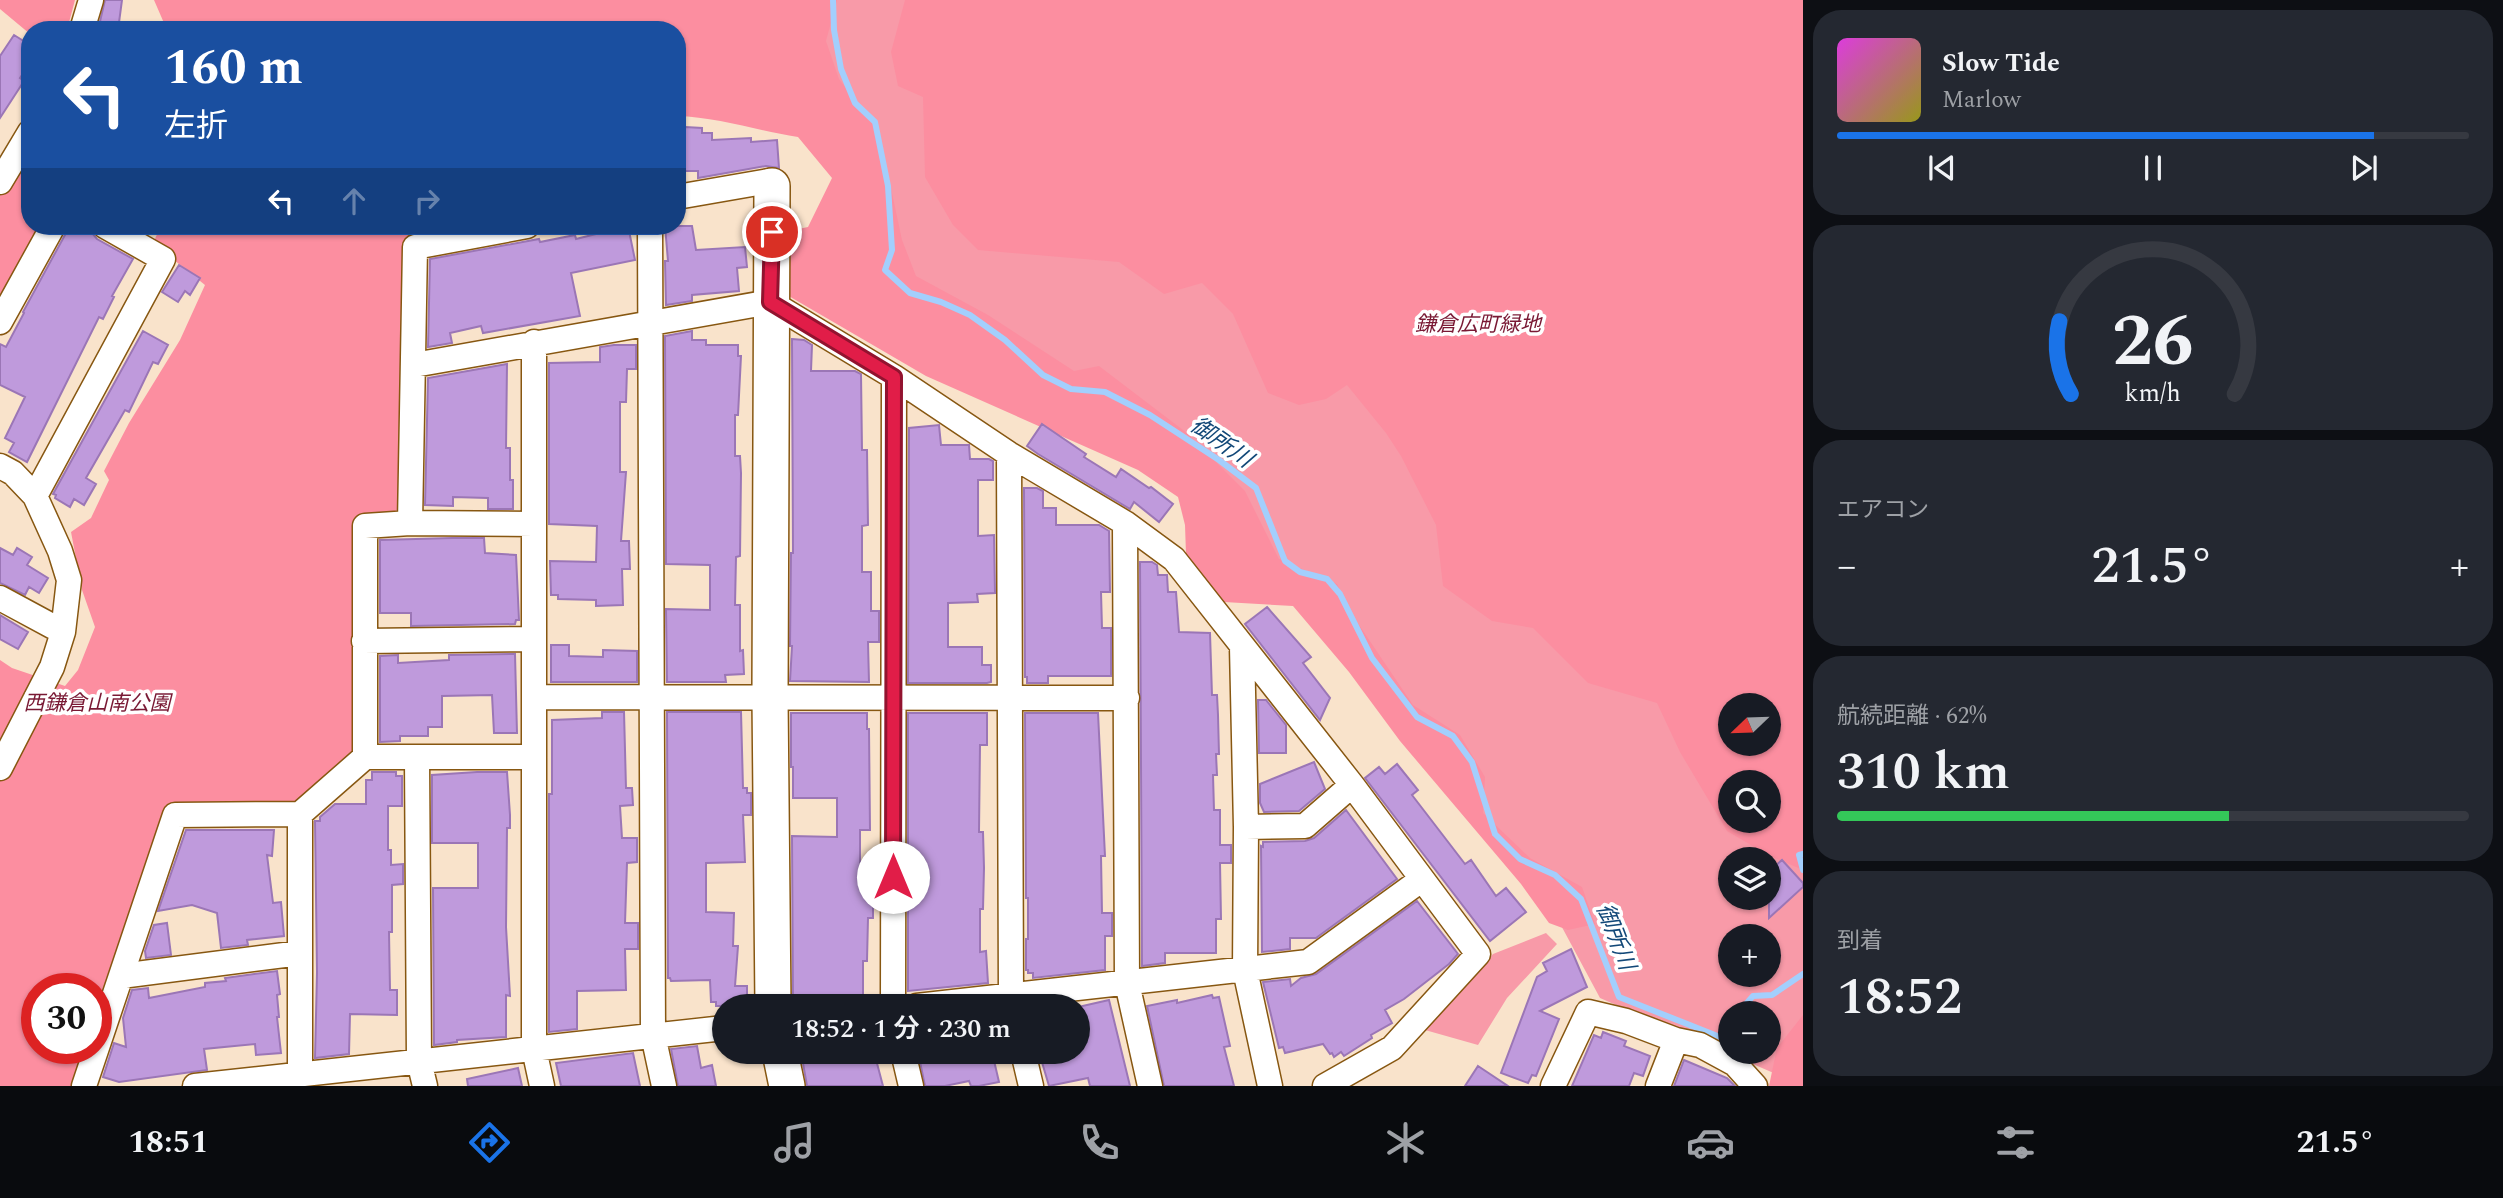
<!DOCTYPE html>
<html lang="ja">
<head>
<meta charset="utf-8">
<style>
	:root { --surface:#171b24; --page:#242831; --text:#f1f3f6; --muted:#9ea1a6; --line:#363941; --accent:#1a73e8 }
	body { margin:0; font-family:Spectral,"Noto Sans JP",serif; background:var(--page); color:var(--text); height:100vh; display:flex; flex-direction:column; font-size:26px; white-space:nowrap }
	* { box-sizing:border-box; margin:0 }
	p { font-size:23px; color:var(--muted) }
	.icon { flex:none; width:38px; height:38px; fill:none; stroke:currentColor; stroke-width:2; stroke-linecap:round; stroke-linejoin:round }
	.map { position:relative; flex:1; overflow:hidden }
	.details { display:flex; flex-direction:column; gap:10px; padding:10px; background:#0d0f14; width:700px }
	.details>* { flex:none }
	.hud { position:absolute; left:21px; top:21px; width:665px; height:214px; border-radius:28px; box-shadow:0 2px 5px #0004; background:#1a4fa0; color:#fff; overflow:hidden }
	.needle { width:46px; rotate:247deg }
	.fabs { position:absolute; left:1718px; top:693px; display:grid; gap:14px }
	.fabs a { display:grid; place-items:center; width:63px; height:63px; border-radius:50%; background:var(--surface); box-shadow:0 2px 5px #0004; font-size:35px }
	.speed { position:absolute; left:21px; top:973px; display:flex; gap:14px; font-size:35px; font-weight:700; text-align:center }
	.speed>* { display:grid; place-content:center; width:91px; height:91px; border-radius:50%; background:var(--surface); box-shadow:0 2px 5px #0004; line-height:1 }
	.speed .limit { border:10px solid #d22; background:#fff; color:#111 }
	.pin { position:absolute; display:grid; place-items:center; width:60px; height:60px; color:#fff; margin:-30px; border:4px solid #fff; border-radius:50%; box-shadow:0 2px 7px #0007 }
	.me { position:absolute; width:77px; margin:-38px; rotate:0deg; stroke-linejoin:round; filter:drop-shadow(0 0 5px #0008) }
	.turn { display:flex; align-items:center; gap:24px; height:147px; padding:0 28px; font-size:32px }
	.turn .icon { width:91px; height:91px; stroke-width:2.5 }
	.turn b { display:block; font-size:49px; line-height:60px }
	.lanes { display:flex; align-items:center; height:66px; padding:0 28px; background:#0003; justify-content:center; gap:35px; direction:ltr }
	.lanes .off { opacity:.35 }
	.big { font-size:52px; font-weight:600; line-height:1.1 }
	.details .card { flex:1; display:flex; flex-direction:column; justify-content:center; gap:10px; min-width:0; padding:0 24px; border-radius:28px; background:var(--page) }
	.details .dial { align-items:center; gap:0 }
	.dial svg { height:182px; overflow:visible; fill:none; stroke:var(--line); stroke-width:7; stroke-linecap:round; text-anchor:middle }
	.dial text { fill:var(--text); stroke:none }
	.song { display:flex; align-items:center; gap:21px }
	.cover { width:84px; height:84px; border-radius:10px; background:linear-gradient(135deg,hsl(300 70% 55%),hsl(60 70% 35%)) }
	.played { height:7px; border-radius:4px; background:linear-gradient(90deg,var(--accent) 85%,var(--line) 85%) }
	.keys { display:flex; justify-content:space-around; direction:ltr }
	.heat { display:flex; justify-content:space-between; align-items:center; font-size:38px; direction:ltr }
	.charge { height:10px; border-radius:5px; background:linear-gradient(90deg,#34c759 62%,var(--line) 0) }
	.trip { position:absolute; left:712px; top:994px; width:378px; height:70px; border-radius:35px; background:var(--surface); box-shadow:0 2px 5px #0004; font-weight:600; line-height:70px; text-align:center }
	.tabs { display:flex; height:112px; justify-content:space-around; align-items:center; background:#090b0e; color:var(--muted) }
	.tabs .icon { width:49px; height:49px }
	.tabs .current { color:var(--accent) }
	.tabs b { font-size:32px; color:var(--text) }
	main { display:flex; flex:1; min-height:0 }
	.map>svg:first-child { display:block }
</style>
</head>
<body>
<main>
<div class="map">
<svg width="1803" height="1086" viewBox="0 0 1803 1086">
	<rect width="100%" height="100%" fill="#f9e3cb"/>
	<path fill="#f89aa8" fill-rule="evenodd" d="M776,0H1803V1060L1785,1078L1600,998L1542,890L1322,622L1169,485L873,282ZM1731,705H1769V744H1731ZM1731,782H1769V821H1731ZM1731,859H1769V898H1731ZM1731,936H1769V975H1731ZM1731,1013H1769V1052H1731Z
		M1546,933L1557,944L1507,998L1478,1045L1425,1030L1493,954Z"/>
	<path fill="#fc8ea0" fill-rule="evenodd" d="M0,0H75L67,30H30V34L0,9Z
		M154,0H837L826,41L839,79L879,132L902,240L916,276L988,315L1074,371L1099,366L1187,433L1245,491L1279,559L1337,584L1355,619L1413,705L1460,735L1485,777L1483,813L1530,858L1582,887L1595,924L1568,930L1549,923L1521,884L1400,741L1349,672L1293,606L1224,602L1186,554L1185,525L1178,497L1138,470L926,376L787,295L789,231L808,227L832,178L798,137C759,131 717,117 677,116V30H167Z
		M905,0H1803V870L1768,855L1727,831L1680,752L1657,703L1588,683L1533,628L1492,621L1443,586L1436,525L1401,456L1386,433L1347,385L1326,399L1299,405L1268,393L1233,314L1202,283L1164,294L1119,262L978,250L953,225L925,177L923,97L898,86L891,52ZM1731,705H1769V744H1731ZM1731,782H1769V821H1731Z
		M30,147V226H43L0,304V196Z
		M161,226H419L406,246L400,507L394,513L368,516L356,745L349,757L294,805L167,806L96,1031V989H37V1048H91L79,1086H0V660L12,668L65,686L78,670L95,627L82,590L71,532L91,518L109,480L104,471L129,423L180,340L205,285L153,243Z
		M1803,1015V1086H1769L1777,1048Z"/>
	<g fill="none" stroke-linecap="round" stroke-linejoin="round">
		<path stroke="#a3cffd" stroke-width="6" d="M833,0L834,30L841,69L855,103L875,122L888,186L892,250L885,270L910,293L941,302L970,315L1005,340L1043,375L1071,389L1105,392L1150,415L1219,460L1256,488L1285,561L1300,572L1327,579L1340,594L1372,658L1417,717L1453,736L1472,762L1495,834L1520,859L1555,875L1581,899L1619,997L1720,1037L1731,1022
			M1803,854L1799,855L1803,870
			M1738,1013L1753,996L1772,995L1803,974"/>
	</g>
	<path fill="#bf9adc" stroke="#9b76b6" stroke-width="2" d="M105,0H122L118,30H98Z
		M14,35L30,45V63L20,78L24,81L0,118V56Z
		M685,127L702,128V133H712V140L751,138V142L777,140L779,168L766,166L698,178V171H685Z
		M68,226H90L92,233L97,239L133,259L112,296L114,297L103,319L99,317L27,462L9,452L14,443L5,438L25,397L0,385V344L6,347L24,313L23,312L66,233Z
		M628,226L635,260L571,273L580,316L483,333L481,326L450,333L452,343L428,347L430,259L539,239L540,242L575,235L576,239Z
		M665,226H692L696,250L745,247L747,267L737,268L739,291L692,295V301L666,305L665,261H668Z
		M179,265L200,278L190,295L185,291L178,302L162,292Z
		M143,331L168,345L158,364L153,362L129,412L125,410L86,478L96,484L84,505L74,499L70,507L55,498L56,495L53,494Z
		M692,331V340H706V345H738V356H741L738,415H735V456H740L741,473L740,556L736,557L735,605H740V651L743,650L744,674L725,675L726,682H667L666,609L710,610V565L666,564L665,336Z
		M792,339L804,340L812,345L811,371H855L861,374L862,450H867L868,525L862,526V572H871V611H879V642H868L869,682L790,681L792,646H790L791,553H793Z
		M614,345H636V369H627L626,402H620V472H626L621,541H629L630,569H622L623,605L596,606V600L558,599V595H551L550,561L596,562L597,526L549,524V363L600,362V347Z
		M507,364L506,448H510V480H513V509H488V498L453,497V506L425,505L428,378Z
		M1042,424L1086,454L1084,457L1116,477L1121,469L1149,488L1151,487L1173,504L1159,522L1134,502L1130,509L1038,454L1027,446Z
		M939,425L941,445H969L970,459H989L993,461V480H978V536L994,535L995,593L977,594L978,602L948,603V647H982V665H991V682L987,683H908L909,428Z
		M1024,488H1037L1043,491V508H1056V525H1099L1109,531L1110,592H1101L1102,628H1111V676H1048V683H1027V677H1025Z
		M452,538H484L485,553L516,555L519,620H516L515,624L411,626V613H380V540Z
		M0,548L13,555L17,548L32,557L27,565L48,578L39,593L29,587L25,595L0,583Z
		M1140,562H1152L1157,565L1158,575H1167L1168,592H1176L1179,632L1210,633L1212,695H1217L1218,715L1219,754H1216L1217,775H1213L1214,810H1220V845H1231V863H1220L1221,919H1216V953H1165V963L1142,966Z
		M1267,607L1311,657L1303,663L1330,698L1320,720L1245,624Z
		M0,615L28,632L18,649L0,639Z
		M551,645H569V656L603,657V650L637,651V682H551Z
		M515,654L517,733H494L492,695L442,696V727H428V736H400V741L380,742V656L398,655V663L449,660V655Z
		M1258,700H1266L1286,725V753H1259Z
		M602,712H624L626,788H632L633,805L620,806L622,838H637V862L627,863L625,923H638V949H625L626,990L577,991V1029L549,1032V794H552V720L602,718Z
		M667,712H741L743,788H747V793H751V815H743L745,862L706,863V912L734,913L733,946H738L735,986H747V1006H716V1002H711L710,980L671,981L670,978H668Z
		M791,713H867V729H869L870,830H860V878H864V893H870V899H873V918H868L867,961H863V999H816V1006H793L792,836L837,837V798H793V767H791Z
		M908,713H987V745H980L979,832H983L984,868L983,909H980V952L986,951L988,983L908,991Z
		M1025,713H1098L1105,856H1101L1102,913H1112V936H1105V970L1033,978V973H1028V970H1026V939H1028V898H1026Z
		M1314,762L1325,789L1299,811L1264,812L1260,803V784Z
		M1397,764L1418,790L1412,795L1465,864L1471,860L1496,896L1506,888L1526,912L1490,941L1365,778L1379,767L1385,774Z
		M372,772H396V776H402V806H388V850H391V865L403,864V884L392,885V932H389L390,990H397V1015L350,1014L349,1054L315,1058L317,973L315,821H320V817L335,804H366V780H372Z
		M477,772H507L510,815V828H507L506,927L510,996L506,995V1037L457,1040V1042L434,1045L433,888H478V843H432V775Z
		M1346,810L1397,879L1316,938H1290V949L1262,952L1261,846L1263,847V842L1305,841L1314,838Z
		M186,830H274L272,856L267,855L273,903L281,902L284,936L247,940L248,945L221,948L217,913L192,905L158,911Z
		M1782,860L1803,883V887L1769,918V871Z
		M1417,901L1458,954L1449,964L1404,999L1385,1010L1392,1023L1371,1035L1372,1038L1344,1056L1341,1052L1334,1057L1332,1053L1330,1054L1323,1044L1285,1053L1283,1047L1279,1048L1263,982L1290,979L1291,986L1301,978L1316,974Z
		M167,923L171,955L146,958L145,951L154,925Z
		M1571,949L1587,987L1540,1011L1559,1019L1536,1076L1532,1075L1528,1083L1501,1073L1537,977L1547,971L1543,963Z
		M277,971L280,994L277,995L279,1017H277L281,1053L256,1055L255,1044L204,1049L207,1070L119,1082L103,1077L114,1043L126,1047L123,1018L132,990L148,988L149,998L205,987V983L226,981L225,978Z
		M1212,995L1213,998L1219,997L1230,1046L1224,1047L1234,1086H1164L1147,1006L1177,1000V1003Z
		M1109,1000L1130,1086H1090L1088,1078L1049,1086L1039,1052H1078V1007Z
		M1603,1032L1626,1041L1624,1046L1650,1056L1643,1076L1634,1073L1629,1086H1572L1594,1035L1601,1038Z
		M697,1046L701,1068L712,1065L716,1086H678L671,1049Z
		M801,1052H874L883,1086H807Z
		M918,1052H992L999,1082L979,1086H971L969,1081L945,1086H925Z
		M633,1053L640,1086H561L556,1063Z
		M1684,1060L1727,1078L1735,1086H1674Z
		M1478,1066L1508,1086H1465Z
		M518,1068L522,1086H468L467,1079Z"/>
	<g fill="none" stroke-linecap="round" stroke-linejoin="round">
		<g stroke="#875711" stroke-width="27">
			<path id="street" d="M82,30L91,0
				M0,182L30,132
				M677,197L769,181L772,186
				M650,226L653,1035L664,1086
				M0,322L53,226
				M534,342V1049L542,1086
				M414,365L770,302L894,377L1009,454L1125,523L1174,559L1352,785L1478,954L1392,1048L1325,1086
				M1009,454L1011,996L1013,1006
				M0,466L13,473L35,496L60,551L69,580L63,632L52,667L0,768
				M35,496L163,259L105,226
				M410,523L534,524
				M1125,523L1127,983L1150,1086
				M0,598L63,632
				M364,641L534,639
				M1242,647L1246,827L1245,970L1270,1086
				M534,697L1127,698
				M365,757H534
				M417,758L419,1061L425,1086
				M1246,827L1305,826L1352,785
				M121,976L300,953
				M893,1006L894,377
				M917,1006L1308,962L1421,880
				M903,1052L911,1086
				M1023,1052L1031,1086
				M84,1086L175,815L300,814L365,757V526L410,523L415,247L527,226
				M195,1086L724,1028
				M300,1086V814
				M1553,1086L1588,1012L1626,1021L1676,1040L1700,1045L1735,1064L1755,1086
				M1658,1086L1676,1040"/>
		</g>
		<g stroke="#875711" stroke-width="38">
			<path id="secondary" d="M772,186L770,697L773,1006
				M780,1052L787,1086"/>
		</g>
		<use href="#street" stroke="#fff" stroke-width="24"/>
		<use href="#secondary" stroke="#fff" stroke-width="35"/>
	</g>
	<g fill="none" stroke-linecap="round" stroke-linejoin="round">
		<g stroke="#92132f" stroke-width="18">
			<path id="route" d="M772,232L770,302L894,377L893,877"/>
		</g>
		<use href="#route" stroke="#e11d48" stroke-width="12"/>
	</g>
	<g text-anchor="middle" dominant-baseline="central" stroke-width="7" stroke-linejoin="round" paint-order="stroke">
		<g font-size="21" font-style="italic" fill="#791934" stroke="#fff">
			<text x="1478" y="325">鎌倉広町緑地</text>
			<text x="97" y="704">西鎌倉山南公園</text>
		</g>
		<g font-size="23" font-style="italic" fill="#124878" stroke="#fff">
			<text transform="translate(1221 443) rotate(35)">御所川</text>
			<text transform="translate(1615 937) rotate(69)">御所川</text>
		</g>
	</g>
</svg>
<div class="fabs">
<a><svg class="needle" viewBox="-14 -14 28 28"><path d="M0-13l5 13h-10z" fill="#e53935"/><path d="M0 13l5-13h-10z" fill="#9ea1a6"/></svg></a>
<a><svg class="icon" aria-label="search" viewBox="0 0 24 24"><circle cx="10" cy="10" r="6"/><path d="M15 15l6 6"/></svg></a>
<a><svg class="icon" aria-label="layers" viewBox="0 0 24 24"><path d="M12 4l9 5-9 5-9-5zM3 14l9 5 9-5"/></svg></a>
<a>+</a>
<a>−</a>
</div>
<div class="speed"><div class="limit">30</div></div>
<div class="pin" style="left:772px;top:232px;background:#d93025"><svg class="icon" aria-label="arrive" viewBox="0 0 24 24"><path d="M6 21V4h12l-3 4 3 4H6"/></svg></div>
<svg class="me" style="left:893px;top:877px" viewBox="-20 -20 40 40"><circle r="19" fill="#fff"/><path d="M0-13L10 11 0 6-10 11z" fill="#e11d48"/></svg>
<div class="trip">18:52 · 1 分 · 230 m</div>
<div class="hud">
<div class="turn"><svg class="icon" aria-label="left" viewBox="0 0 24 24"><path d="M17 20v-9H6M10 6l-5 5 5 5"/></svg><div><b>160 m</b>左折</div></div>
<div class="lanes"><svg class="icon" aria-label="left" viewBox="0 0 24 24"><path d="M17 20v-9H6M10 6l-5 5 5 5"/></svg><svg class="icon off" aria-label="ahead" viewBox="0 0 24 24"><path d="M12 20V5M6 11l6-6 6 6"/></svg><svg class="icon off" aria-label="right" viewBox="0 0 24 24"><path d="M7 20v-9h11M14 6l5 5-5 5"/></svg></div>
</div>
</div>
<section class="details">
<div class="card">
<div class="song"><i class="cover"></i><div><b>Slow Tide</b><p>Marlow</p></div></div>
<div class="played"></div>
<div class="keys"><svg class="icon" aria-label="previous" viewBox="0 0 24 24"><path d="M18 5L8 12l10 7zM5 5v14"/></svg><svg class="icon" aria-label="pause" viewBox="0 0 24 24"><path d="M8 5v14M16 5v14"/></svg><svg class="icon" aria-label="next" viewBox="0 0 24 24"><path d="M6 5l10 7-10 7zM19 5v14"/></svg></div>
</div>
<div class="card dial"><svg viewBox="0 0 100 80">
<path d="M14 69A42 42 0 1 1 86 69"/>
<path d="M14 69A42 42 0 0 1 9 37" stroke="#1a73e8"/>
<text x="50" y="56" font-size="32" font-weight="700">26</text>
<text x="50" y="72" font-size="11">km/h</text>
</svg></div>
<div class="card"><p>エアコン</p>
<div class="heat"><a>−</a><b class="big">21.5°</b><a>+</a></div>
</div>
<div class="card"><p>航続距離 · 62%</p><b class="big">310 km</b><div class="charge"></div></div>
<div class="card"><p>到着</p><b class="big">18:52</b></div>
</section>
</main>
<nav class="tabs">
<b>18:51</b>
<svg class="icon current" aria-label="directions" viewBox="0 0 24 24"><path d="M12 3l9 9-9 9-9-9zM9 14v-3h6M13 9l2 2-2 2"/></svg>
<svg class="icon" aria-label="music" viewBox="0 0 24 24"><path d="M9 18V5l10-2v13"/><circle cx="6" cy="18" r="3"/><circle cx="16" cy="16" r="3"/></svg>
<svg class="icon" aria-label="phone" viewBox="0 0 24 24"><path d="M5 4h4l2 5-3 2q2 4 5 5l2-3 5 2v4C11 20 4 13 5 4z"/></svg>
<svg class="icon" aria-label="climate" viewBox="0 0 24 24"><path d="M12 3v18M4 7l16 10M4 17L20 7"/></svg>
<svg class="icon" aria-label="car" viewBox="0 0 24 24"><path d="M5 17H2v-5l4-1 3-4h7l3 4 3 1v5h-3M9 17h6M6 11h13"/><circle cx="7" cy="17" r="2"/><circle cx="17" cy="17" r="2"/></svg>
<svg class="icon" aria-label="filters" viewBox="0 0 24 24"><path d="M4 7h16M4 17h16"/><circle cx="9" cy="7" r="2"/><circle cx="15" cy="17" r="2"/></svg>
<b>21.5°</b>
</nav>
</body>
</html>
